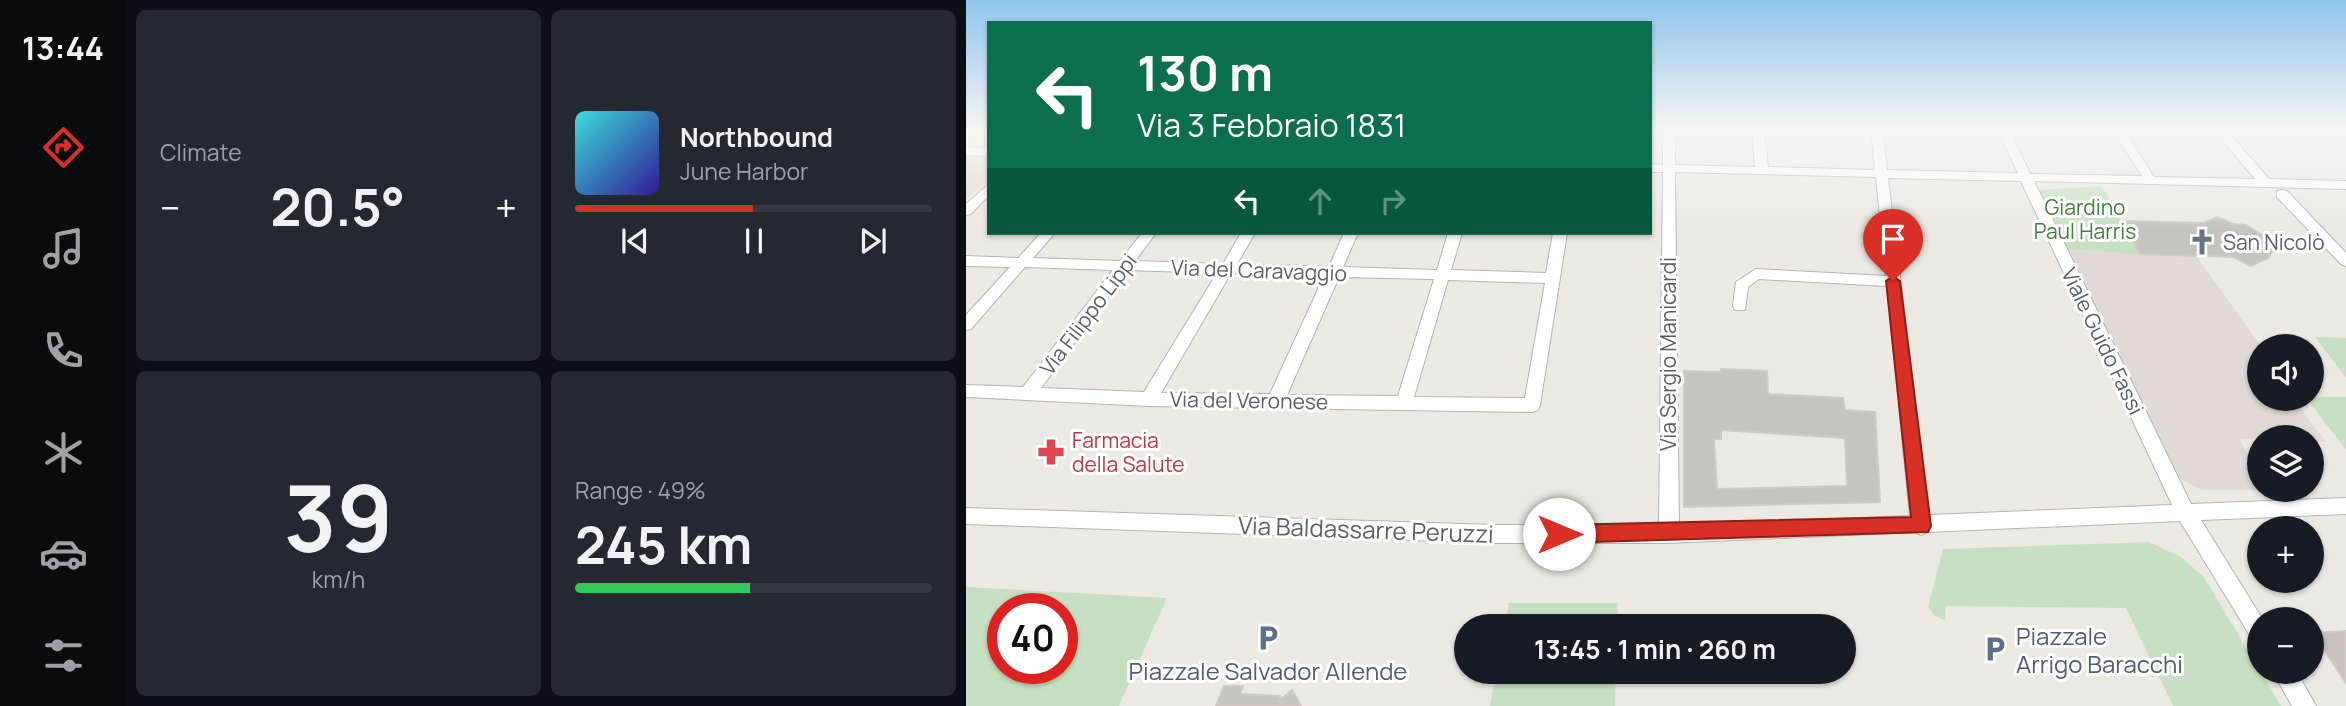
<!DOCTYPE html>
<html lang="en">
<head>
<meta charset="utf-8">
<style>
	:root { --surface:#171b24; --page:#242831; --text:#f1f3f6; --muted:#9ea1a6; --line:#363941; --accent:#d93025 }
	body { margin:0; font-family:Manrope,sans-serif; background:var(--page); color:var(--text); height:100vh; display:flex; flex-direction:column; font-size:26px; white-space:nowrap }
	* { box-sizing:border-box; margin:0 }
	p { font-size:23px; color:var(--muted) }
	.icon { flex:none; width:38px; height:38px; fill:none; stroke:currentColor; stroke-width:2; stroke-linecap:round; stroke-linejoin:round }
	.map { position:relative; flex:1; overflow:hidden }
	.panel { display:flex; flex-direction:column; gap:10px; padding:10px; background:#0d0f14; width:840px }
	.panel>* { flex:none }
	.banner { position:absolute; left:21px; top:21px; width:665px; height:214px; border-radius:0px; box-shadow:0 2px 5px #0004; background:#0b6e4f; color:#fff; overflow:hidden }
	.controls { position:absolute; left:1281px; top:334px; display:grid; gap:14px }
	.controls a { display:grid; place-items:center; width:77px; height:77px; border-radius:50%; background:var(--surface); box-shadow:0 2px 5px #0004; font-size:35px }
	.speed { position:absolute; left:21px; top:593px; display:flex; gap:14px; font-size:35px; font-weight:700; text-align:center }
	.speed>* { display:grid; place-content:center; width:91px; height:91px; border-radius:50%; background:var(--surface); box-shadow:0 2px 5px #0004; line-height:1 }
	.speed .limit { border:10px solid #d22; background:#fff; color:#111 }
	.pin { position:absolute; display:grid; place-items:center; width:60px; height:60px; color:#fff; margin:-72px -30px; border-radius:50% 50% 50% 0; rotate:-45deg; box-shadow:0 0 7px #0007 }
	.pin .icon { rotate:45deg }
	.me { position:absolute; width:77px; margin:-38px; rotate:90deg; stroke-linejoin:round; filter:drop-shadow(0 0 5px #0008) }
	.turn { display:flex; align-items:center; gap:24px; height:147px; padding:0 35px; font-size:32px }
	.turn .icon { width:91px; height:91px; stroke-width:2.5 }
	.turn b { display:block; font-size:49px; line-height:60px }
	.lanes { display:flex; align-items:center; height:66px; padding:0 35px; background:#0003; justify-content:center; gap:35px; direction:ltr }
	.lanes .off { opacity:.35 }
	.big { font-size:52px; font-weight:700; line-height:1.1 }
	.panel .tile { flex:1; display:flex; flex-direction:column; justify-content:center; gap:10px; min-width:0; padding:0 24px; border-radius:10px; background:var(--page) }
	.panel .dial { align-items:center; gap:0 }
	.dial b { font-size:91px; line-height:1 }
	.song { display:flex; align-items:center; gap:21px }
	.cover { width:84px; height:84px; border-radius:10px; background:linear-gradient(135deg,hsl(180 70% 55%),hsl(250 70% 35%)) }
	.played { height:7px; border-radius:4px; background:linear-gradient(90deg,var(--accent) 50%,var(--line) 50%) }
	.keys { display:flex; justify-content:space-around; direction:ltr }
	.heat { display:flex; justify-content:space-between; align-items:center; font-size:38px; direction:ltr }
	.charge { height:10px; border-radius:5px; background:linear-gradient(90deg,#34c759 49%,var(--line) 0) }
	.panel .tiles { flex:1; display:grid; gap:10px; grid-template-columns:repeat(2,1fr) }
	.trip { position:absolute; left:488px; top:614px; width:402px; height:70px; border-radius:35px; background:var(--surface); box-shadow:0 2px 5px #0004; font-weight:700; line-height:70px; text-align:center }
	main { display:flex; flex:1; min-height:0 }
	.tabs { display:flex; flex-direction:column; width:126px; justify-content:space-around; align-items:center; background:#090b0e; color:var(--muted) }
	.tabs .icon { width:49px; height:49px }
	.tabs .selected { color:var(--accent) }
	.tabs b { font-size:32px; color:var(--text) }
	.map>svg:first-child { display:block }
</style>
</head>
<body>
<main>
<nav class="tabs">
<b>13:44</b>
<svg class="icon selected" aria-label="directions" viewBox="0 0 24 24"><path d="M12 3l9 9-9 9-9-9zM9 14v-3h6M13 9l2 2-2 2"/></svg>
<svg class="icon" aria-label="music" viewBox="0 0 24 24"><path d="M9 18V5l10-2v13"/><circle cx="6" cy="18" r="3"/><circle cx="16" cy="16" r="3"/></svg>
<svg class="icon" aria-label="phone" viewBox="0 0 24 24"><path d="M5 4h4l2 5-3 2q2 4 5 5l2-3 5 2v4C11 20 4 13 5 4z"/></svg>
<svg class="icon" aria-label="climate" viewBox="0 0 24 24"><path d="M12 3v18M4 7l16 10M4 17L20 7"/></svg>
<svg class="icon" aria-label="car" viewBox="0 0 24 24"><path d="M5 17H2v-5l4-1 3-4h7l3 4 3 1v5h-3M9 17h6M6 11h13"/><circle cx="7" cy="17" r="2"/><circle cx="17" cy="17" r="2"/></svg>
<svg class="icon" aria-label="filters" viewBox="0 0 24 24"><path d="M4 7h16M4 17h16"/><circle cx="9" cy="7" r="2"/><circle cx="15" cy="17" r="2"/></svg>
</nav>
<section class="panel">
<div class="tiles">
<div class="tile"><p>Climate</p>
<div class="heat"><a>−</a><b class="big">20.5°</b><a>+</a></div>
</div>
<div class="tile">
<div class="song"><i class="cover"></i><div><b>Northbound</b><p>June Harbor</p></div></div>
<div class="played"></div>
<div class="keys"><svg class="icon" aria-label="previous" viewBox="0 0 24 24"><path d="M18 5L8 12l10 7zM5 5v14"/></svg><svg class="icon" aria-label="pause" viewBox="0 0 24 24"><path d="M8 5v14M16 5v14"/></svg><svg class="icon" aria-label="next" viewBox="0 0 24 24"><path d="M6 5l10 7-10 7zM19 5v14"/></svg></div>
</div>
<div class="tile dial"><b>39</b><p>km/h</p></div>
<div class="tile"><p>Range · 49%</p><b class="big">245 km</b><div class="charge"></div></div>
</div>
</section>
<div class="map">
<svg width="1380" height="706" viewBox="0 0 1380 706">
	<rect width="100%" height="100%" fill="#ece9e3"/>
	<path fill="#dfdad5" d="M0,157L23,158V179L0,199Z
		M1109,249L1230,256L1295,346L1293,399H1327L1360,442L1346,441V438L1273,439L1293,473V490H1236L1218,481L1211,475L1101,252Z"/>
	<path fill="#c7e0c3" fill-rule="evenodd" d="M1136,186L1174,254L1109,249L1101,252L1072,190Z
		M1349,337L1380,338V378Z
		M1346,397H1380V450L1341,399Z
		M1183,542L1215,557L1238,577L1315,706H1207L1160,608L979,606L980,621L968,615L962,607L977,549Z
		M0,587L201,598L153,706H0ZM96,609V668H37V609Z
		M543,603H652L651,626H539Z
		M530,672H650L649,706H524Z"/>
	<path fill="#c7c4c0" stroke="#d0cac2" stroke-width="2" fill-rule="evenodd" d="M1251,217L1267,224L1280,225L1306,242V252L1302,258L1285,266L1268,257L1174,254L1155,221L1238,223Z
		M755,369L801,371L802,394L877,398L879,410L909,412L914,502L718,507V371L754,372ZM755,430L879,438L881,486L751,489L748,439H755Z
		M1380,631V683L1347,633Z
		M258,686H277L274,694L314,696V700L326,690L335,706H250Z"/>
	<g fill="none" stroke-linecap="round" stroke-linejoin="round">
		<g stroke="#b0b4b7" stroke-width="2">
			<path id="minor" d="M697,131H709V165L789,167L786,131H798L802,167L909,170L905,131H917L921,170L1052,173L1032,131H1044L1064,174L1176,176L1147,131H1159L1188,177L1289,179L1249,131H1261L1303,179L1380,181V189L1068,181L1225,504L1380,498V514L1235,520L1297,620H1293V642L1286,639L1214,521L962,532L955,535L949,532L703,543H529L0,524V508L529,525H693L697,172H684V164L697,165ZM709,172L910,177L920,276L790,269L770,282L767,306L769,310H779L782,287L793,279L921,286L944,516L713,525ZM922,178L1055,181L1206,505L963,515Z
				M0,147L23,148V156L0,155Z
				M23,184V195L5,214L0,215V204Z
				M1316,190L1321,191L1380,253V266L1375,264L1311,197V191Z
				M75,233H89L67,258L154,261L176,233H190L169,261L257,264L275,233H289L271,264L363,267L378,233H392L377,267L471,270L482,233H496L485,270L580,273L587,233H601L574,405L572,410L566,412L183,406L0,397V385L57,387L147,270L59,267L5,329L0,330V315L44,267L0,266V256L52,258ZM162,270L251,273L178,392L75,388ZM265,273L358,276L304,394L195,393ZM373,277L468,279L432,396L321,395ZM482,280L579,283L559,398L448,397Z
				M1307,672H1331L1350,706H1326Z"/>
		</g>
		<use href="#minor" fill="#fff" fill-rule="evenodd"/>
	</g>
	<linearGradient id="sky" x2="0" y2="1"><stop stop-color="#8fc5ed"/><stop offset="0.57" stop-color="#f6f5f2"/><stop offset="1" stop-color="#f6f5f2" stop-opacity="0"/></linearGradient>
	<rect width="1380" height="230" fill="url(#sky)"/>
	<path fill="#d93025" stroke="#8d1f18" stroke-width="2" d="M927,276L934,281L965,526L962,532L593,543L586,540L584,534L586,528L593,525L945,517L920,281Z"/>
	<defs>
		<g id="church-bare" transform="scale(2.1)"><path d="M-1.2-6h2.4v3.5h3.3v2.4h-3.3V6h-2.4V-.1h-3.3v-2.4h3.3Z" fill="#6b7280" stroke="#fff" stroke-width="2.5" paint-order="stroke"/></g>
		<g id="pharmacy-bare" transform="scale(2.1)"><path d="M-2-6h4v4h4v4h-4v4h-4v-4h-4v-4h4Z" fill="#e0444e" stroke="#fff" stroke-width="2.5" paint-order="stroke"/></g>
		<g id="parking-bare" transform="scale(2.1)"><path d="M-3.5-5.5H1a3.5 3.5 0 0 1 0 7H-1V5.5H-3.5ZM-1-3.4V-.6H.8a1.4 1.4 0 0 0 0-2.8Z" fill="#5c6f8a" stroke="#fff" stroke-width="2.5" paint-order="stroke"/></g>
	</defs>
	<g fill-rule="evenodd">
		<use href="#church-bare" x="1236" y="242"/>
		<use href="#pharmacy-bare" x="85" y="452"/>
		<use href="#parking-bare" x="302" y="638"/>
		<use href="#parking-bare" x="1029" y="649"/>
	</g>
	<g text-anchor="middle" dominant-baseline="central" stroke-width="6" stroke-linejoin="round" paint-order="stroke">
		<g font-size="21" fill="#457d3f" stroke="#fff">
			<text x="1119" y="207">Giardino<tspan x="1119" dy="24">Paul Harris</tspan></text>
		</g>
		<g font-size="21" fill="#5b616d" stroke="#fff" text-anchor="start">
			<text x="1257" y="242">San Nicolò</text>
		</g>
		<g font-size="21" fill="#5b5f62" stroke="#fff">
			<text transform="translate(293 270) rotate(2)">Via del Caravaggio</text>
			<text transform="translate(122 314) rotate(-53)">Via Filippo Lippi</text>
			<text transform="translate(1137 341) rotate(64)">Viale Guido Fassi</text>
			<text transform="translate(702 354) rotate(-90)">Via Sergio Manicardi</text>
			<text transform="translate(283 400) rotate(1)">Via del Veronese</text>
		</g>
		<g font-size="21" fill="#be3a42" stroke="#fff" text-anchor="start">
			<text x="106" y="440">Farmacia<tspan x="106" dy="24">della Salute</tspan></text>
		</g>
		<g font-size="24" fill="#5b5f62" stroke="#fff">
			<text transform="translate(400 529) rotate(2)">Via Baldassarre Peruzzi</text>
		</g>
		<g font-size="24" fill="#4e5e75" stroke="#fff" text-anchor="start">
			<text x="1050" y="635">Piazzale<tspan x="1050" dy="28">Arrigo Baracchi</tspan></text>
			<text x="302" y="670" text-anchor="middle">Piazzale Salvador Allende</text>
		</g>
	</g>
</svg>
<div class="controls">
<a><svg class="icon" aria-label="sound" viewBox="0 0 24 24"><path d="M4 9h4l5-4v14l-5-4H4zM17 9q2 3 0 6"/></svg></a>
<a><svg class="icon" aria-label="layers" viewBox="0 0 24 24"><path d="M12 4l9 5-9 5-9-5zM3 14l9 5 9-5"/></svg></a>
<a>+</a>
<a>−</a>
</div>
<div class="speed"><div class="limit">40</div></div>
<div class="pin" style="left:927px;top:281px;background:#d93025"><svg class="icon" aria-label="arrive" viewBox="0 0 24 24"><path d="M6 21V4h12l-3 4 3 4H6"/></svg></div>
<svg class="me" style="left:593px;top:534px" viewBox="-20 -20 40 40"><circle r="19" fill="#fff"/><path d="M0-13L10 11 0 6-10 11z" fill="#d93025"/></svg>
<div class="trip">13:45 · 1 min · 260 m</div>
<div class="banner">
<div class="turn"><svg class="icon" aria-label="left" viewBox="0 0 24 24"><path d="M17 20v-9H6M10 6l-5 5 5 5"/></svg><div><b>130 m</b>Via 3 Febbraio 1831</div></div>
<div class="lanes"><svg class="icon" aria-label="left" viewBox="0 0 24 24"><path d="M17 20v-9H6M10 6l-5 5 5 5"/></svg><svg class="icon off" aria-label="ahead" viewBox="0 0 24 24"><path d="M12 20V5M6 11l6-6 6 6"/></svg><svg class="icon off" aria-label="right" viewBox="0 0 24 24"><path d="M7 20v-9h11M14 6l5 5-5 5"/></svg></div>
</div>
</div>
</main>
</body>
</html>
